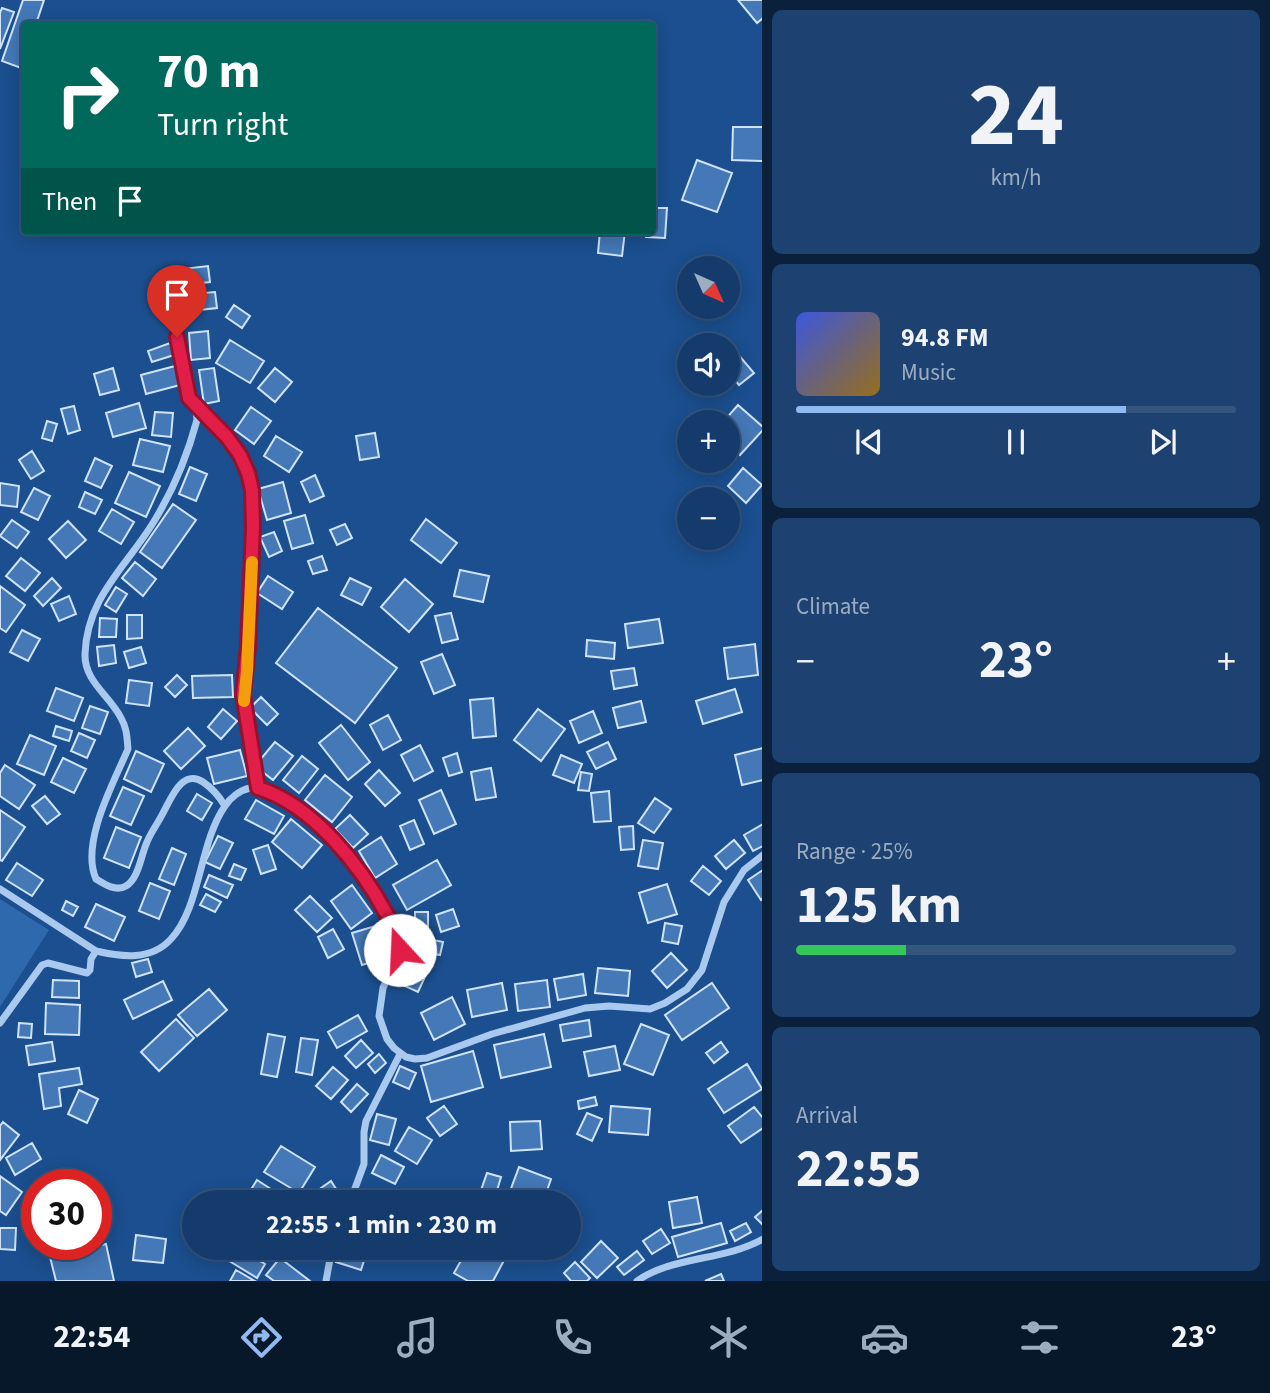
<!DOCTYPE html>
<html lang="en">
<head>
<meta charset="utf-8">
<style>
	:root { --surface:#143b6b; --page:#1d4271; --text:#f1f3f6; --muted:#9dadc1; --line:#33557e; --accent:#90b9f0 }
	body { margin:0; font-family:"Source Sans 3",sans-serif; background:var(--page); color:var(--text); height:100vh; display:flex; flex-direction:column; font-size:26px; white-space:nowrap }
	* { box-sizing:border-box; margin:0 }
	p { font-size:23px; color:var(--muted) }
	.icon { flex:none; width:38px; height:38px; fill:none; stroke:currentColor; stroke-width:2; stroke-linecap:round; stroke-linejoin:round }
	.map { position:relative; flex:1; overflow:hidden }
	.panel { display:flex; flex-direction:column; gap:10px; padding:10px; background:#0b203b; width:508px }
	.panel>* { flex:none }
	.banner { position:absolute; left:21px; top:21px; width:635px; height:214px; border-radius:7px; box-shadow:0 4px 18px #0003,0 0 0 2px var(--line); background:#00695c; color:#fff; overflow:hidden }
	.needle { width:46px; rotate:135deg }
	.fabs { position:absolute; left:677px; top:256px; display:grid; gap:14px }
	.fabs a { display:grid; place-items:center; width:63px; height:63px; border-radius:50%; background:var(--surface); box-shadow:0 4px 18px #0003,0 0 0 2px var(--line); font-size:35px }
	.speed { position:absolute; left:21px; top:1169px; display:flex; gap:14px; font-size:35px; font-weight:700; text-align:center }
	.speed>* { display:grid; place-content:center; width:91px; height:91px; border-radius:50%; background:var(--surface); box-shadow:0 4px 18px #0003,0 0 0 2px var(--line); line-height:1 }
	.speed .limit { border:10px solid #d22; background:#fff; color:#111 }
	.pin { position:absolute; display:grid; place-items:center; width:60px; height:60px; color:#fff; margin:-72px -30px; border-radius:50% 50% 50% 0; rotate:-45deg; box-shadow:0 0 7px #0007 }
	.pin .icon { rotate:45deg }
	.me { position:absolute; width:77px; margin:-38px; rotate:340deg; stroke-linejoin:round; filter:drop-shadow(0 0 5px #0008) }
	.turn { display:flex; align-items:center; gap:24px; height:147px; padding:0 21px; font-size:32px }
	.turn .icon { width:91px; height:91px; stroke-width:2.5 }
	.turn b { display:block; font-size:49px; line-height:60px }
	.then { display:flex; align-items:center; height:66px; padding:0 21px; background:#0003; gap:14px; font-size:26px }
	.big { font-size:52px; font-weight:700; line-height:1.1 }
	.panel .tile { flex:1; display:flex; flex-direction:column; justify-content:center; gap:10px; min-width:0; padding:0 24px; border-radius:10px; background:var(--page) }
	.panel .dial { align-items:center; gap:0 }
	.dial b { font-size:91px; line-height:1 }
	.song { display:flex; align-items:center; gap:21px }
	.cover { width:84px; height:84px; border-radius:10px; background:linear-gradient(135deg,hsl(230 70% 55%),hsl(40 70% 35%)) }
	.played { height:7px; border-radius:4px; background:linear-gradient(90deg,var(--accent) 75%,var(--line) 75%) }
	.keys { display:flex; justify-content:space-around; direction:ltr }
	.heat { display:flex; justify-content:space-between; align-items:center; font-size:38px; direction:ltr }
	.charge { height:10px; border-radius:5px; background:linear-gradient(90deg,#34c759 25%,var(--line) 0) }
	.trip { position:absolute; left:182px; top:1190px; width:399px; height:70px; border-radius:35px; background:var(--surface); box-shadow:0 4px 18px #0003,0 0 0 2px var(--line); font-weight:700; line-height:70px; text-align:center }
	.menu { display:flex; height:112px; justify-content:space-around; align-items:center; background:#08182b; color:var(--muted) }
	.menu .icon { width:49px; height:49px }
	.menu .on { color:var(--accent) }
	.menu b { font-size:32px; color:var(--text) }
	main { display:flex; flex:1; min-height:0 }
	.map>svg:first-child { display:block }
</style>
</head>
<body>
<main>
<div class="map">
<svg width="763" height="1281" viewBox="0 0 763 1281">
	<rect width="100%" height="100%" fill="#1b4f8f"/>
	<path fill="#2e69ad" d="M0,899L49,930L0,1007Z"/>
	<path fill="#4478b7" stroke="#cfe3fa" stroke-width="2" d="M23,0H44L36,24H24V58L21,68L2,61Z
		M738,0H763V18L757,23Z
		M2,8L14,12L0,49V13Z
		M733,127H763V161L732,160Z
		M697,160L732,173L717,212L682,200Z
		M653,208H667L665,238L646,237L647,231H653Z
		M600,231H625L622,256L598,253Z
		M208,266L210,282L167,287L166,271Z
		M215,292L217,308L181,312L179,295Z
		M234,305L250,316L242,328L226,317Z
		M208,331L210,358L191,360L189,333Z
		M230,340L264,361L250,383L216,363Z
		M170,343L174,355L152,362L148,351Z
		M736,352L754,373L739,385L728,371V359Z
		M175,366L180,385L146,394L141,375Z
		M113,368L119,390L100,395L94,374Z
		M214,368L219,401L204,404L199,370Z
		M275,368L292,382L275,402L258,388Z
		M139,403L146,428L113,437L106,413Z
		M738,405L763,427V430L740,455L728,444V422H723Z
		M74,406L80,430L68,434L61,409Z
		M251,407L271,421L254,444L235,430Z
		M155,412L173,413L171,437L152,435Z
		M47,421L57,424L52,441L42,438Z
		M375,433L379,457L360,460L356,436Z
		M276,436L302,452L289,472L264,456Z
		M140,439L170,446L163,472L133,465Z
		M32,451L44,471L31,479L19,460Z
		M95,458L112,466L101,488L85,481Z
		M190,467L207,474L196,501L179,494Z
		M743,468L762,485L746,503L728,486Z
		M129,472L160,486L146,517L115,503Z
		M315,475L324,496L310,502L301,482Z
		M283,482L291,513L267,520L258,489Z
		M0,483L19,486L17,507L0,505Z
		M34,488L50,496L38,520L21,512Z
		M85,492L102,500L95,514L79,507Z
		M173,504L196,520L162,568L140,552Z
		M112,509L134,522L121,544L99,531Z
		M305,515L313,543L292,549L284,521Z
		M426,519L457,543L441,563L411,540Z
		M12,520L29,532L17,548L0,536Z
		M68,521L86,540L66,558L49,539Z
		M345,524L352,538L337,545L330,530Z
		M274,532L282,551L269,557L260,537Z
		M322,556L327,570L313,574L308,561Z
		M21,558L40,573L25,591L6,576Z
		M135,562L156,579L143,596L122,578Z
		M460,570L489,576L483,602L454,596Z
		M268,576L293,592L282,609L257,593Z
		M52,578L61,588L43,606L34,596Z
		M350,578L371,588L362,605L341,595Z
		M405,579L433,604L409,632L381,607Z
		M0,586L25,605L6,632L0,628Z
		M116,587L127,594L116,612L105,605Z
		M69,596L76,614L59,621L51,604Z
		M318,608L397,668L355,723L276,663Z
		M451,613L458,639L442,643L435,616Z
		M127,615H142V638L127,639Z
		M100,618L117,619L116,637H99Z
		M659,619L663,643L628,648L625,624Z
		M22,630L40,639L28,661L10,652Z
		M587,640L615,643L614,659L586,656Z
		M755,644L758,675L728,679L724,648Z
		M114,645L116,663L99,666L97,647Z
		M141,647L146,663L129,668L124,652Z
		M442,654L455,685L434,694L421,662Z
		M634,668L637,685L614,689L611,671Z
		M177,675L187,685L175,697L165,687Z
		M232,675L233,697L193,698L192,676Z
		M129,680L152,683L149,706L126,703Z
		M56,688L83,698L74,721L47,711Z
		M735,689L742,712L703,724L696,701Z
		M261,697L278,714L267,725L250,708Z
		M493,698L496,736L473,738L470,700Z
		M641,701L646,722L618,728L613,708Z
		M90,706L108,712L100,734L82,728Z
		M223,709L237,721L221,739L208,727Z
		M538,709L565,729L541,761L514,740Z
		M593,711L602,733L579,743L570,721Z
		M388,715L401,740L383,750L370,725Z
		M341,725L370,762L348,780L319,743Z
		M56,726L72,731L69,741L53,736Z
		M188,728L205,746L181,769L164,751Z
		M79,733L95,740L87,758L71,751Z
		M30,735L56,746L44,775L17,764Z
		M275,742L293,756L273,780L255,766Z
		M608,742L616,759L596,769L587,752Z
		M420,745L433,771L414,781L401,755Z
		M763,748V780L742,785L735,755Z
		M240,750L247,776L214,784L207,758Z
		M136,751L164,764L151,792L124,779Z
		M457,753L462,772L449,776L443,758Z
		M561,755L582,764L574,783L553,775Z
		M302,756L318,769L299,793L283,780Z
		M63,758L86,769L74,793L51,782Z
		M5,765L35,785L19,809L0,796V773Z
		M491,768L496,797L476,800L471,772Z
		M379,770L400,793L385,806L365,784Z
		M581,772L592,774L589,791L578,790Z
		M325,775L352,797L332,822L305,800Z
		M123,787L144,796L131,825L110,816Z
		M441,790L456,824L434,834L419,800Z
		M609,791L611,821L594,822L591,793Z
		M197,794L212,803L202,820L187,811Z
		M45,796L60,814L47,824L32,806Z
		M655,798L671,809L654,833L638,823Z
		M256,800L284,816L274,834L245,819Z
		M0,810L25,827L2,861L0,860Z
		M350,815L368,834L353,848L335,829Z
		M291,819L322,845L302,868L272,842Z
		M414,820L424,844L410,850L400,826Z
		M763,824V846L753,851L744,835Z
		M633,826L634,849L621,850L619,827Z
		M116,827L141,837L129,868L104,858Z
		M218,836L233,843L220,869L205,862Z
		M381,837L397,864L375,878L359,851Z
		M643,840L663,843L658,869L638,866Z
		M734,840L745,853L726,869L715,856Z
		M268,845L276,869L261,874L253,850Z
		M172,848L186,854L174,885L159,879Z
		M437,860L451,885L407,910L393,885Z
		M17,863L43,880L32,896L6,880Z
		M234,864L246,869L241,880L229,876Z
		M703,866L721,881L709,895L691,881Z
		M763,870V898L761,900L748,880Z
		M209,875L233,885L227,898L204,887Z
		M150,883L170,891L159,919L139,911Z
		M667,884L677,914L648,923L639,893Z
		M352,885L372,913L351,929L331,901Z
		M206,894L221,902L215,912L200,905Z
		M310,896L332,918L317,932L295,910Z
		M66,901L78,907L73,916L62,910Z
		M96,904L125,917L114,941L85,927Z
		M453,909L459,926L441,932L436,915Z
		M415,912H428V926H415Z
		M665,923L682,926L678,944L662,941Z
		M379,925L388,957L362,965L352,933Z
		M333,929L344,949L328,958L318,937Z
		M424,938L443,942L440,955L421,952Z
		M671,953L687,970L667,988L652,971Z
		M407,956L430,966L418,992L396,982Z
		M148,959L152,972L136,977L132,963Z
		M598,968L630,971L628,996L595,993Z
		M583,974L586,995L558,1000L554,979Z
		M53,980L79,981V998L52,997Z
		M547,980L550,1007L518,1011L515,984Z
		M163,981L172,1000L133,1019L124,1000Z
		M502,983L507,1010L472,1017L467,990Z
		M712,983L729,1008L682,1040L665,1015Z
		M209,989L227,1010L197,1036L178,1015Z
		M452,997L465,1024L434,1040L421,1013Z
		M46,1003L80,1005L79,1035L45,1034Z
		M358,1015L367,1031L337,1048L328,1032Z
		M176,1019L194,1038L159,1071L141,1052Z
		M589,1020L591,1036L563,1041L560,1025Z
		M19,1023L32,1024L31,1038L18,1037Z
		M641,1024L669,1035L653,1075L624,1064Z
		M268,1034L285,1037L277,1077L261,1074Z
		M544,1034L551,1067L501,1078L494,1045Z
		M301,1038L318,1040L312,1075L296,1072Z
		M361,1040L373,1053L356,1068L345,1056Z
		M52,1042L55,1061L29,1065L26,1046Z
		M721,1042L728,1052L714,1063L706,1053Z
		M615,1046L620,1070L589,1076L584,1052Z
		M473,1051L483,1087L431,1102L421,1066Z
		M379,1054L386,1063L375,1073L368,1064Z
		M747,1064L762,1089L724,1113L708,1089Z
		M400,1066L416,1073L409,1089L393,1082Z
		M333,1067L348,1080L331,1099L316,1086Z
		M79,1068L82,1084L59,1088L61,1106L44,1109L39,1074Z
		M357,1084L368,1094L351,1112L341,1102Z
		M79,1090L98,1099L87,1123L68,1114Z
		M595,1097L597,1105L579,1109L578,1101Z
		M444,1106L457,1124L440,1136L427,1118Z
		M611,1106L650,1109L648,1135L609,1132Z
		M754,1107L763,1118V1128L741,1143L728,1126Z
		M587,1113L602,1119L592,1141L577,1134Z
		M377,1114L396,1119L389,1145L370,1140Z
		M540,1121L542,1149L511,1151L510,1122Z
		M3,1122L19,1135L0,1160V1126Z
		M409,1127L432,1140L417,1164L395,1151Z
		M32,1143L41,1159L15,1175L6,1158Z
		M281,1146L315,1167L299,1193L264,1172Z
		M381,1155L404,1167L395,1184L372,1173Z
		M519,1167L551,1179L543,1202H506Z
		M487,1173L501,1177L496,1194L481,1190Z
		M0,1176L22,1192L6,1215L0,1211Z
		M257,1180L291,1202H243Z
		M331,1181L338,1192L320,1202L314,1193Z
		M361,1194L381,1202H358Z
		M697,1197L702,1223L673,1228L669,1202Z
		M763,1210V1225L755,1217Z
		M37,1212V1236L25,1221Z
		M721,1223L727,1243L678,1257L672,1237Z
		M746,1223L751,1232L735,1241L730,1231Z
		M0,1228H16L15,1250L0,1249Z
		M661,1229L670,1243L652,1254L643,1241Z
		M136,1235L166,1239L163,1263L133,1260Z
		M601,1241L618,1258L597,1278L581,1262Z
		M106,1244L114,1281H56L50,1257Z
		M233,1248H239L265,1264L257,1278L226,1259Z
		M341,1248H368L361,1270L336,1262Z
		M468,1248H497L508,1253L493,1281H468L454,1273Z
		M637,1251L644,1260L624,1275L617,1267Z
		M280,1258L310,1281H274L266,1275Z
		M575,1262L590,1278L587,1281H571L564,1273Z
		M236,1270L255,1281H230Z
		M721,1274L724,1281H705Z"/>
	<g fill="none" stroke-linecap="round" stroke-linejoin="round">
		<path stroke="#a9c9ee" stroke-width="7" d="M169,298C175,327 179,356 186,385C189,398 197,406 197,420C187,457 173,491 153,523C126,567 87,597 85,654C84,681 110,696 121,718C127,728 127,738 128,749C114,782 80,843 96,879C104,884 116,892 126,886C139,878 141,855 147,842C151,832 158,823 163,813C171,799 182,768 203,782C212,788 219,796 225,806
			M197,408L227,437L240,455L248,473L252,490V551L247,671L243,694L258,788
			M0,889L96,951C122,957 151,961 171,939C201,907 199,843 225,806C230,798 240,790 250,788C285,782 354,859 371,886C382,902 390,920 399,937L400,950L383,988L379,1016L387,1039L394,1048L406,1057L415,1059L427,1058L492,1034L585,1008L609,1006L650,1009L665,1003L687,989L702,970L724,902L744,870L763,855
			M0,1023L42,965L48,963L87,973L90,970L91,959L96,951
			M350,1202L364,1164V1132L366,1121L400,1054
			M326,1281L332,1248
			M637,1281C672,1256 724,1261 763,1239"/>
	</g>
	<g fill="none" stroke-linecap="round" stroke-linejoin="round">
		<g stroke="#92132f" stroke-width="18">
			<path id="route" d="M177,337L189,398L227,437L240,455L248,473L252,490L253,528L248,647L243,694L258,788C313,805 361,866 387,915C393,926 401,936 400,950"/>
		</g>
		<use href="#route" stroke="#e11d48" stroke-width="12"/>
		<path stroke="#f59e0b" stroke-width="12" d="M244,701L247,671L252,562"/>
	</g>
</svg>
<div class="fabs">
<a><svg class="needle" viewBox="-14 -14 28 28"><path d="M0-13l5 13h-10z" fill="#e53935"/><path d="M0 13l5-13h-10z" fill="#9dadc1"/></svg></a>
<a><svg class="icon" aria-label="sound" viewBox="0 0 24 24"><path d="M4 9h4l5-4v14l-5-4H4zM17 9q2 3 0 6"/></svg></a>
<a>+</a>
<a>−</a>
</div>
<div class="speed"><div class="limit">30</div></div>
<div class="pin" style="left:177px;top:337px;background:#d93025"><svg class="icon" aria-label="arrive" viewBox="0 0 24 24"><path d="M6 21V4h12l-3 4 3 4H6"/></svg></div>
<svg class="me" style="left:400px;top:950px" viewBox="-20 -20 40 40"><circle r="19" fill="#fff"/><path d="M0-13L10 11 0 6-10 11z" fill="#e11d48"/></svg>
<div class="trip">22:55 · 1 min · 230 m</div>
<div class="banner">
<div class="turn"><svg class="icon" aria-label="right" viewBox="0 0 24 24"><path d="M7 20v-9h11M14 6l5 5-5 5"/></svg><div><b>70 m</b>Turn right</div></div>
<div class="then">Then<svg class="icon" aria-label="arrive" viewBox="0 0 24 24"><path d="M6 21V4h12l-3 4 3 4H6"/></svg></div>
</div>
</div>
<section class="panel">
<div class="tile dial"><b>24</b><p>km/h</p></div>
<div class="tile">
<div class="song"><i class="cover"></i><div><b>94.8 FM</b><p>Music</p></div></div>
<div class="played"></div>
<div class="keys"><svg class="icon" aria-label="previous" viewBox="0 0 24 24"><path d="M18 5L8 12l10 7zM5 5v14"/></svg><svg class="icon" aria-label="pause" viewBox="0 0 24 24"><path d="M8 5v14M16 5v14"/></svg><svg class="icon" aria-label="next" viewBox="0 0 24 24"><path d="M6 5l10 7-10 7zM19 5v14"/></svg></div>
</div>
<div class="tile"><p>Climate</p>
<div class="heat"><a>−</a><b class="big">23°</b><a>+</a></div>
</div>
<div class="tile"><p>Range · 25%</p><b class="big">125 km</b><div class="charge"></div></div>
<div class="tile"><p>Arrival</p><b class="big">22:55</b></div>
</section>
</main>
<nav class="menu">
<b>22:54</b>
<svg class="icon on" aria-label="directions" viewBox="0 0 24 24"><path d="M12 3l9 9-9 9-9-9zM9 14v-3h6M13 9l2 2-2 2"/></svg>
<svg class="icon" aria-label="music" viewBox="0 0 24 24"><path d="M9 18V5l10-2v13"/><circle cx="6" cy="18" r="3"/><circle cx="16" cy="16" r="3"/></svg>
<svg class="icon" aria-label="phone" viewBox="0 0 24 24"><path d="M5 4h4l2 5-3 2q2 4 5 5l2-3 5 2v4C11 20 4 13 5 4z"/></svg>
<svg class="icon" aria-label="climate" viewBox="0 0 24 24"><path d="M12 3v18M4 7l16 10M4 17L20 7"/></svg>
<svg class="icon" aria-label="car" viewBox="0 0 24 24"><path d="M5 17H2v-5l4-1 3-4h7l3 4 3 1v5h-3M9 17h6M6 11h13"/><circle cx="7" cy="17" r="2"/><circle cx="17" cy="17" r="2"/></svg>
<svg class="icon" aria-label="filters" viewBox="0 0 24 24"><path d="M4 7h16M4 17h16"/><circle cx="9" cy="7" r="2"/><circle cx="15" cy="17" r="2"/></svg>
<b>23°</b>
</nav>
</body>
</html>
